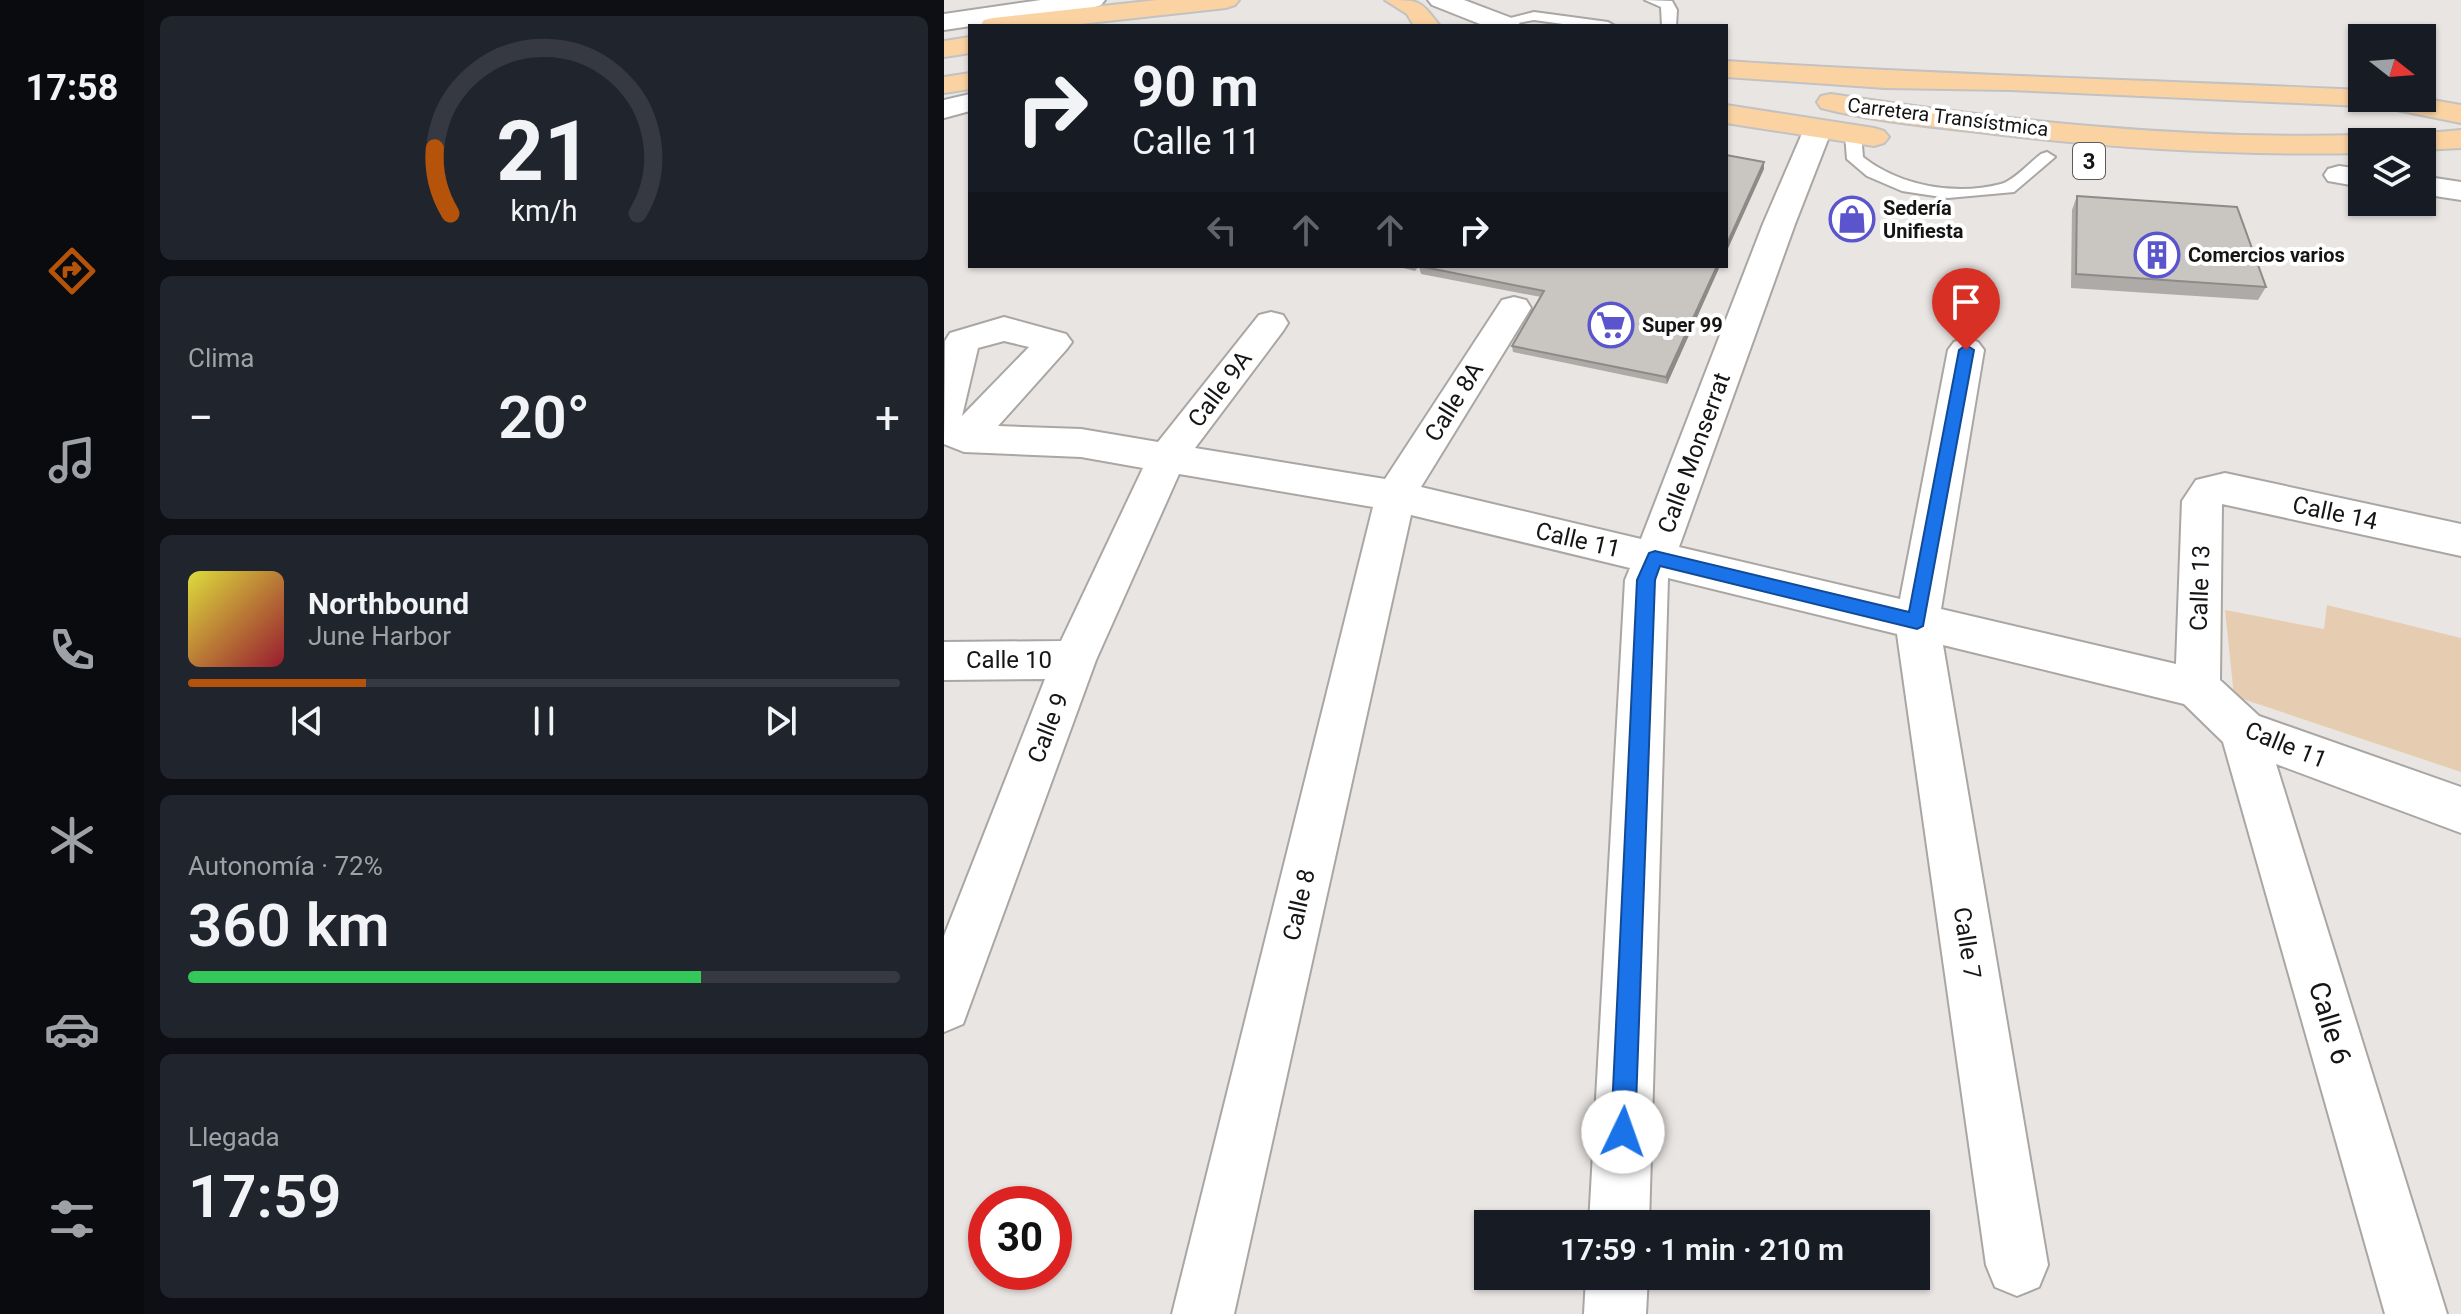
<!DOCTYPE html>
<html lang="es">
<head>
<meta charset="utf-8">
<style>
	:root { --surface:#171b24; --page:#20242c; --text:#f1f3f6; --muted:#9ea1a6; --line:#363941; --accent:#b45309 }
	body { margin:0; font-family:Roboto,sans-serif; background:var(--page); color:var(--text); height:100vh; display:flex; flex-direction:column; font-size:30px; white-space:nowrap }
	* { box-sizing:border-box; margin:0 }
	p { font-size:26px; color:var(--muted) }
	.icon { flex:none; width:44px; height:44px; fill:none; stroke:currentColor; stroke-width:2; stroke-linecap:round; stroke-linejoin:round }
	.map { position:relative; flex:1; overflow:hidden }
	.details { display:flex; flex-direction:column; gap:16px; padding:16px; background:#0d0f14; width:800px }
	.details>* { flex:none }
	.guide { position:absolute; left:24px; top:24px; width:760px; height:244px; border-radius:0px; box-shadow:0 2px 6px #0004; background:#171b24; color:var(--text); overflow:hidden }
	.needle { width:52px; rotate:107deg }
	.controls { position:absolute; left:1404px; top:24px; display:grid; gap:16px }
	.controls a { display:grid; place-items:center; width:88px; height:88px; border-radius:0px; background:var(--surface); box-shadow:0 2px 6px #0004; font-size:40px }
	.speed { position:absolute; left:24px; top:1186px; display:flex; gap:16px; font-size:40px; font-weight:700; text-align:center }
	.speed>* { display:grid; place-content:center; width:104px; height:104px; border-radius:50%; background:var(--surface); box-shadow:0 2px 6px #0004; line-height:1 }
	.speed .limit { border:12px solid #d22; background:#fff; color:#111 }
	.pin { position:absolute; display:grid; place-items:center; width:68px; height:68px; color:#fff; margin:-82px -34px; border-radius:50% 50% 50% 0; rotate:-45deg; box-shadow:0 0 8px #0007 }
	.pin .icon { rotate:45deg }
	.me { position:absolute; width:88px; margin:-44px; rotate:3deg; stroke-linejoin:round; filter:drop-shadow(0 0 6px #0008) }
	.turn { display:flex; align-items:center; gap:28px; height:168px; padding:0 32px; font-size:36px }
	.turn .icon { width:104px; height:104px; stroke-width:2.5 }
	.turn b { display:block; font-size:56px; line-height:68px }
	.lanes { display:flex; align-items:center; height:76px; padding:0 32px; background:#0003; justify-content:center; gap:40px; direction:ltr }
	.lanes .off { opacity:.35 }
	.big { font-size:60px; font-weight:600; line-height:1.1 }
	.details .widget { flex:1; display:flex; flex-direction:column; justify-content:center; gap:12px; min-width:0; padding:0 28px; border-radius:12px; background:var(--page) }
	.details .dial { align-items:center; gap:0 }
	.dial svg { height:208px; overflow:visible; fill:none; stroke:var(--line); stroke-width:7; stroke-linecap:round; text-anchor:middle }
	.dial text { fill:var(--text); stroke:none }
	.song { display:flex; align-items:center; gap:24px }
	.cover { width:96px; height:96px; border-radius:12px; background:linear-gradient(135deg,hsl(60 70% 55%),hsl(350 70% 35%)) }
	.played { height:8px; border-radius:4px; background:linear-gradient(90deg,var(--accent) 25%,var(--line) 25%) }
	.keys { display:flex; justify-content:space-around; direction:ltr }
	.heat { display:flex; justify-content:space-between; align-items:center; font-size:44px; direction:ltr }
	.charge { height:12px; border-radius:6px; background:linear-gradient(90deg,#34c759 72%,var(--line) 0) }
	.trip { position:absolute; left:530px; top:1210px; width:456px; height:80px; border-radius:0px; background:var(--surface); box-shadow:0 2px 6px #0004; font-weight:600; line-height:80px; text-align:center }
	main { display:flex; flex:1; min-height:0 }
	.tab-bar { display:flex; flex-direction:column; width:144px; justify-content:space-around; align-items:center; background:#090b0e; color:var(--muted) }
	.tab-bar .icon { width:56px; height:56px }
	.tab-bar .selected { color:var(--accent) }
	.tab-bar b { font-size:36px; color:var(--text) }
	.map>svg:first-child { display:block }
</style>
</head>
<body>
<main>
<nav class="tab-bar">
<b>17:58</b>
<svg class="icon selected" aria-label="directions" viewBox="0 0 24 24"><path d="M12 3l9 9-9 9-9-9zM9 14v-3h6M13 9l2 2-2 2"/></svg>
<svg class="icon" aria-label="music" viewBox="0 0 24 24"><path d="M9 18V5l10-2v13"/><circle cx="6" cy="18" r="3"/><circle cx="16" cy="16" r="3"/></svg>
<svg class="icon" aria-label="phone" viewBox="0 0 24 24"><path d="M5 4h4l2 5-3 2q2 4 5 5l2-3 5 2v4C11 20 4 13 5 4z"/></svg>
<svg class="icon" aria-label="climate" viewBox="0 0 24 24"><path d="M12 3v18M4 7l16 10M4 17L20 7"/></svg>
<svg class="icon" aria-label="car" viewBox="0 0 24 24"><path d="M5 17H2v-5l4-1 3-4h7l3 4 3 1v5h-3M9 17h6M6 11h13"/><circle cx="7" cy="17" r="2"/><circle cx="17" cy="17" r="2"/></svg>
<svg class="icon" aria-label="filters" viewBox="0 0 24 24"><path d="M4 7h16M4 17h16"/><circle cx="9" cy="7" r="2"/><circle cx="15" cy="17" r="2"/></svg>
</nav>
<section class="details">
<div class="widget dial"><svg viewBox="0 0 100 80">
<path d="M14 69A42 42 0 1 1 86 69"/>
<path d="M14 69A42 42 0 0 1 8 44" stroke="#b45309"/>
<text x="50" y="56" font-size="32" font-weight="700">21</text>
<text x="50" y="72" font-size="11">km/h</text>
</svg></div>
<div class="widget"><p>Clima</p>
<div class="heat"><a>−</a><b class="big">20°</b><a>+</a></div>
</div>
<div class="widget">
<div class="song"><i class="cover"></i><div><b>Northbound</b><p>June Harbor</p></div></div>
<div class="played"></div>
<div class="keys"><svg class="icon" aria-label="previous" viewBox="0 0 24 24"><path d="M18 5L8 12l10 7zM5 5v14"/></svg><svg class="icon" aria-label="pause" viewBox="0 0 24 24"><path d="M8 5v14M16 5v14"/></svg><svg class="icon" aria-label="next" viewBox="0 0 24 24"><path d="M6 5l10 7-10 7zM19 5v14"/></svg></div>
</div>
<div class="widget"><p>Autonomía · 72%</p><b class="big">360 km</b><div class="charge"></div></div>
<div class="widget"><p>Llegada</p><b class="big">17:59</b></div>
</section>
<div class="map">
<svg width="1517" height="1314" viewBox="0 0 1517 1314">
	<rect width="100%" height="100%" fill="#e9e5e2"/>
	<path fill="#e6cdb1" d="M1383,605L1517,638V772L1290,696L1281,610L1380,629Z"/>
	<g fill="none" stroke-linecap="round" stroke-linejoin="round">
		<g stroke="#a9a6a3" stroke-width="4">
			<path id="service" d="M701,0L728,1L733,10L732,26H718L717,7Z
				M590,12L664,22L671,26H633L590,20L557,26L551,22Z
				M909,129L917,134L919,157C956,186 1011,196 1057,184C1071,180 1086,162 1097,154L1103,152L1111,157L1070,192L1004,198L958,191L923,176L903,159L901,134Z"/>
		</g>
		<g stroke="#a9a6a3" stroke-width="4">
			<path id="minor" d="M97,0H161L157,5L148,8L0,30V14Z
				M484,0H520L573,20L577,26H541L488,5Z
				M26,94V111L0,118V100Z
				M874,120L884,123L888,129L851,224L735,547L956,599L1004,350L1010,342L1022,338L1034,342L1040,350L997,609L1232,664L1238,501L1252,480L1281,473L1517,524V556L1278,504L1276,680L1315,716L1517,787V833L1332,764L1503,1314H1441L1279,742L1240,704L999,645L1104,1265L1095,1287L1073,1296L1051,1287L1042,1265L953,634L724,578L705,1224H645L681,580L686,568L467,515L290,1314H228L429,507L235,474L152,660L19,1024L0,1032V936L101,679L0,680V642L117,641L199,468L137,457L20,452L0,444L1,341L6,333L60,317L122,334L128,342L122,350L54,426L137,429L214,442L315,315L327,312L339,315L344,323L339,331L251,448L441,479L558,300L570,297L582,300L587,308L477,487L697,539L819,224L860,129L864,123ZM60,341L85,347L18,416L34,348Z
				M642,1276H704L702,1314H640Z"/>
		</g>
		<g stroke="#a9a6a3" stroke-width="4">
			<path id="tertiary" d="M1395,166L1418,169V187L1384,181L1380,175L1384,169Z
				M1478,176L1517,182V200L1478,194Z"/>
		</g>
		<g stroke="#c2c2c2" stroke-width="4">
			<path id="primary" d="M213,0H295L291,5L282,8L118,26H36L40,20L49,18Z
				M441,0C477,0 476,0 496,26H470L463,14Z
				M26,37V53L0,57V41Z
				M782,61C994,75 1206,80 1418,90V98H1477L1517,105V123L1438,107L1066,90L941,88L782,77Z
				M26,73V89L0,93V77Z
				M887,94C1064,121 1239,140 1418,135L1428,138L1431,142H1418V153C1289,156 1162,148 1034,132C982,126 928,121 877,108L873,102L877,96Z
				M782,105L930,128L940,131L945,137L940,143L930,146L782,123Z
				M1517,130V148L1478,150V142H1444L1449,136Z"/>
		</g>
		<use href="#service" fill="#fff" fill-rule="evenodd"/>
		<use href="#minor" fill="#fff" fill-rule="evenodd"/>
		<use href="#tertiary" fill="#fff" fill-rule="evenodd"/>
		<use href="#primary" fill="#fbd3a3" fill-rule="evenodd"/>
	</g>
	<path fill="#adaaa7" d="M1133,196L1322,287L1314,300L1127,288L1128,210Z
		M458,266H475L471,271L459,268Z
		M475,266H776L723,384L569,352L568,346L597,297L477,274Z"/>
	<path fill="#8d8b88" d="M820,162V169L782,253V246Z
		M773,266H776L723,384L722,377Z"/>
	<path fill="#c9c6c2" stroke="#8d8b88" stroke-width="2" d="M782,155L820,162L782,246Z
		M1133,196L1293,207L1322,287L1132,274Z
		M475,266H773L722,377L568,346L600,291Z"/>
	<path fill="#1a73e8" stroke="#114b97" stroke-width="2" d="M1022,345L1030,350L979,626L973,629L716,566L711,580L691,1132L687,1140L679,1144L671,1140L667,1132L693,580L705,553L711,551L965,612L1015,350Z"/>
	<defs>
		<g id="shop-ring" transform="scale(2.3)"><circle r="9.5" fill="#fff" stroke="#5a55cd" stroke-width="1.5"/><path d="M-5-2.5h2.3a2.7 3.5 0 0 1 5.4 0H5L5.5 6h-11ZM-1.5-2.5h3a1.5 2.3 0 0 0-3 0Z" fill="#5a55cd"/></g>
		<g id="building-ring" transform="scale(2.3)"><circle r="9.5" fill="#fff" stroke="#5a55cd" stroke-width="1.5"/><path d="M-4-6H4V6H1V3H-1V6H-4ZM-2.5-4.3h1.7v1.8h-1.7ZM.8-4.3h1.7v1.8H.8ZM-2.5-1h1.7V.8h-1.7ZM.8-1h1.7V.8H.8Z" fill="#5a55cd"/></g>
		<g id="supermarket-ring" transform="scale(2.3)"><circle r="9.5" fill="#fff" stroke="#5a55cd" stroke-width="1.5"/><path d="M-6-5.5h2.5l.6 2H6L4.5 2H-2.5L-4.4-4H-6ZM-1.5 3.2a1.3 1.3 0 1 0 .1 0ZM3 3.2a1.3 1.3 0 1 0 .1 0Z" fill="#5a55cd"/></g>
	</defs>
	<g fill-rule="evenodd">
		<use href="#shop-ring" x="908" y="219"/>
		<use href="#building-ring" x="1213" y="255"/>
		<use href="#supermarket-ring" x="667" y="325"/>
	</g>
	<g text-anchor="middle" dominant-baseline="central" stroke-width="8" stroke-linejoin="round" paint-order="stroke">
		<g font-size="20" fill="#161514" stroke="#fff">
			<text transform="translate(1004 117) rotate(7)">Carretera Transístmica</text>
		</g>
		<g font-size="20" font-weight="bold" fill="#161514" stroke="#fff" text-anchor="start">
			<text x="939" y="208">Sedería<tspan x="939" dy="23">Unifiesta</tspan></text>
			<text x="1244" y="255">Comercios varios</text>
			<text x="698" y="325">Super 99</text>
		</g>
		<rect fill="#fff" stroke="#5c5b5a" stroke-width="2" x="1129" y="143" width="32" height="36" rx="6"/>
		<g font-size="22" font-weight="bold" fill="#161514">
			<text x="1145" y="161">3</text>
		</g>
		<g font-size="24" fill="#161514" stroke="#fff">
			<text transform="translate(276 389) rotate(-53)">Calle 9A</text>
			<text transform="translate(510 402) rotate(-58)">Calle 8A</text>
			<text transform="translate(750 453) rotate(-70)">Calle Monserrat</text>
			<text transform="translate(1391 513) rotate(12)">Calle 14</text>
			<text transform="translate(634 540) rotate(13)">Calle 11</text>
			<text transform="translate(1256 588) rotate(-88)">Calle 13</text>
			<text x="65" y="660">Calle 10</text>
			<text transform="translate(104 728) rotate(-69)">Calle 9</text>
			<text transform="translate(1342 745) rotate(22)">Calle 11</text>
			<text transform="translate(355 905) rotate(-77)">Calle 8</text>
			<text transform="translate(1023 943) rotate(81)">Calle 7</text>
		</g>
		<g font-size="28" fill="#161514" stroke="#fff">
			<text transform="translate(1386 1023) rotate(73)">Calle 6</text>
		</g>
	</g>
</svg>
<div class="controls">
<a><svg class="needle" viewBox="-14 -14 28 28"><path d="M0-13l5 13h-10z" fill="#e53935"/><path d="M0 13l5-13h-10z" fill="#9ea1a6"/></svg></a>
<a><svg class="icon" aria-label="layers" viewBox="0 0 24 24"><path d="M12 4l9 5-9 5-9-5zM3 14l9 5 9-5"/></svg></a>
</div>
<div class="speed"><div class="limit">30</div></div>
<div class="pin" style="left:1022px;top:350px;background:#d93025"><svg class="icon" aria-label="arrive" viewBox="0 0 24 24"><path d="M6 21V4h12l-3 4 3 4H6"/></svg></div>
<svg class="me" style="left:679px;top:1132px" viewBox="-20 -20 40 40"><circle r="19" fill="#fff"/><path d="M0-13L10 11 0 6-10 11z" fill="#1a73e8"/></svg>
<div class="trip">17:59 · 1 min · 210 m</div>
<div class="guide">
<div class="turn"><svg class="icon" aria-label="right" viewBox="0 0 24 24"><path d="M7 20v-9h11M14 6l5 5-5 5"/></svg><div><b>90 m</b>Calle 11</div></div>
<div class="lanes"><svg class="icon off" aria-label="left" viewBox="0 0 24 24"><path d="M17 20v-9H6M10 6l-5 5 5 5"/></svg><svg class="icon off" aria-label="ahead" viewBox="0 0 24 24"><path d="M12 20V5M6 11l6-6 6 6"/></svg><svg class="icon off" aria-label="ahead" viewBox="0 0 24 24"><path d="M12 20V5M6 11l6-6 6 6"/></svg><svg class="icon" aria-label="right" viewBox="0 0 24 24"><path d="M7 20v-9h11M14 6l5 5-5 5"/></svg></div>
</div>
</div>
</main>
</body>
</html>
